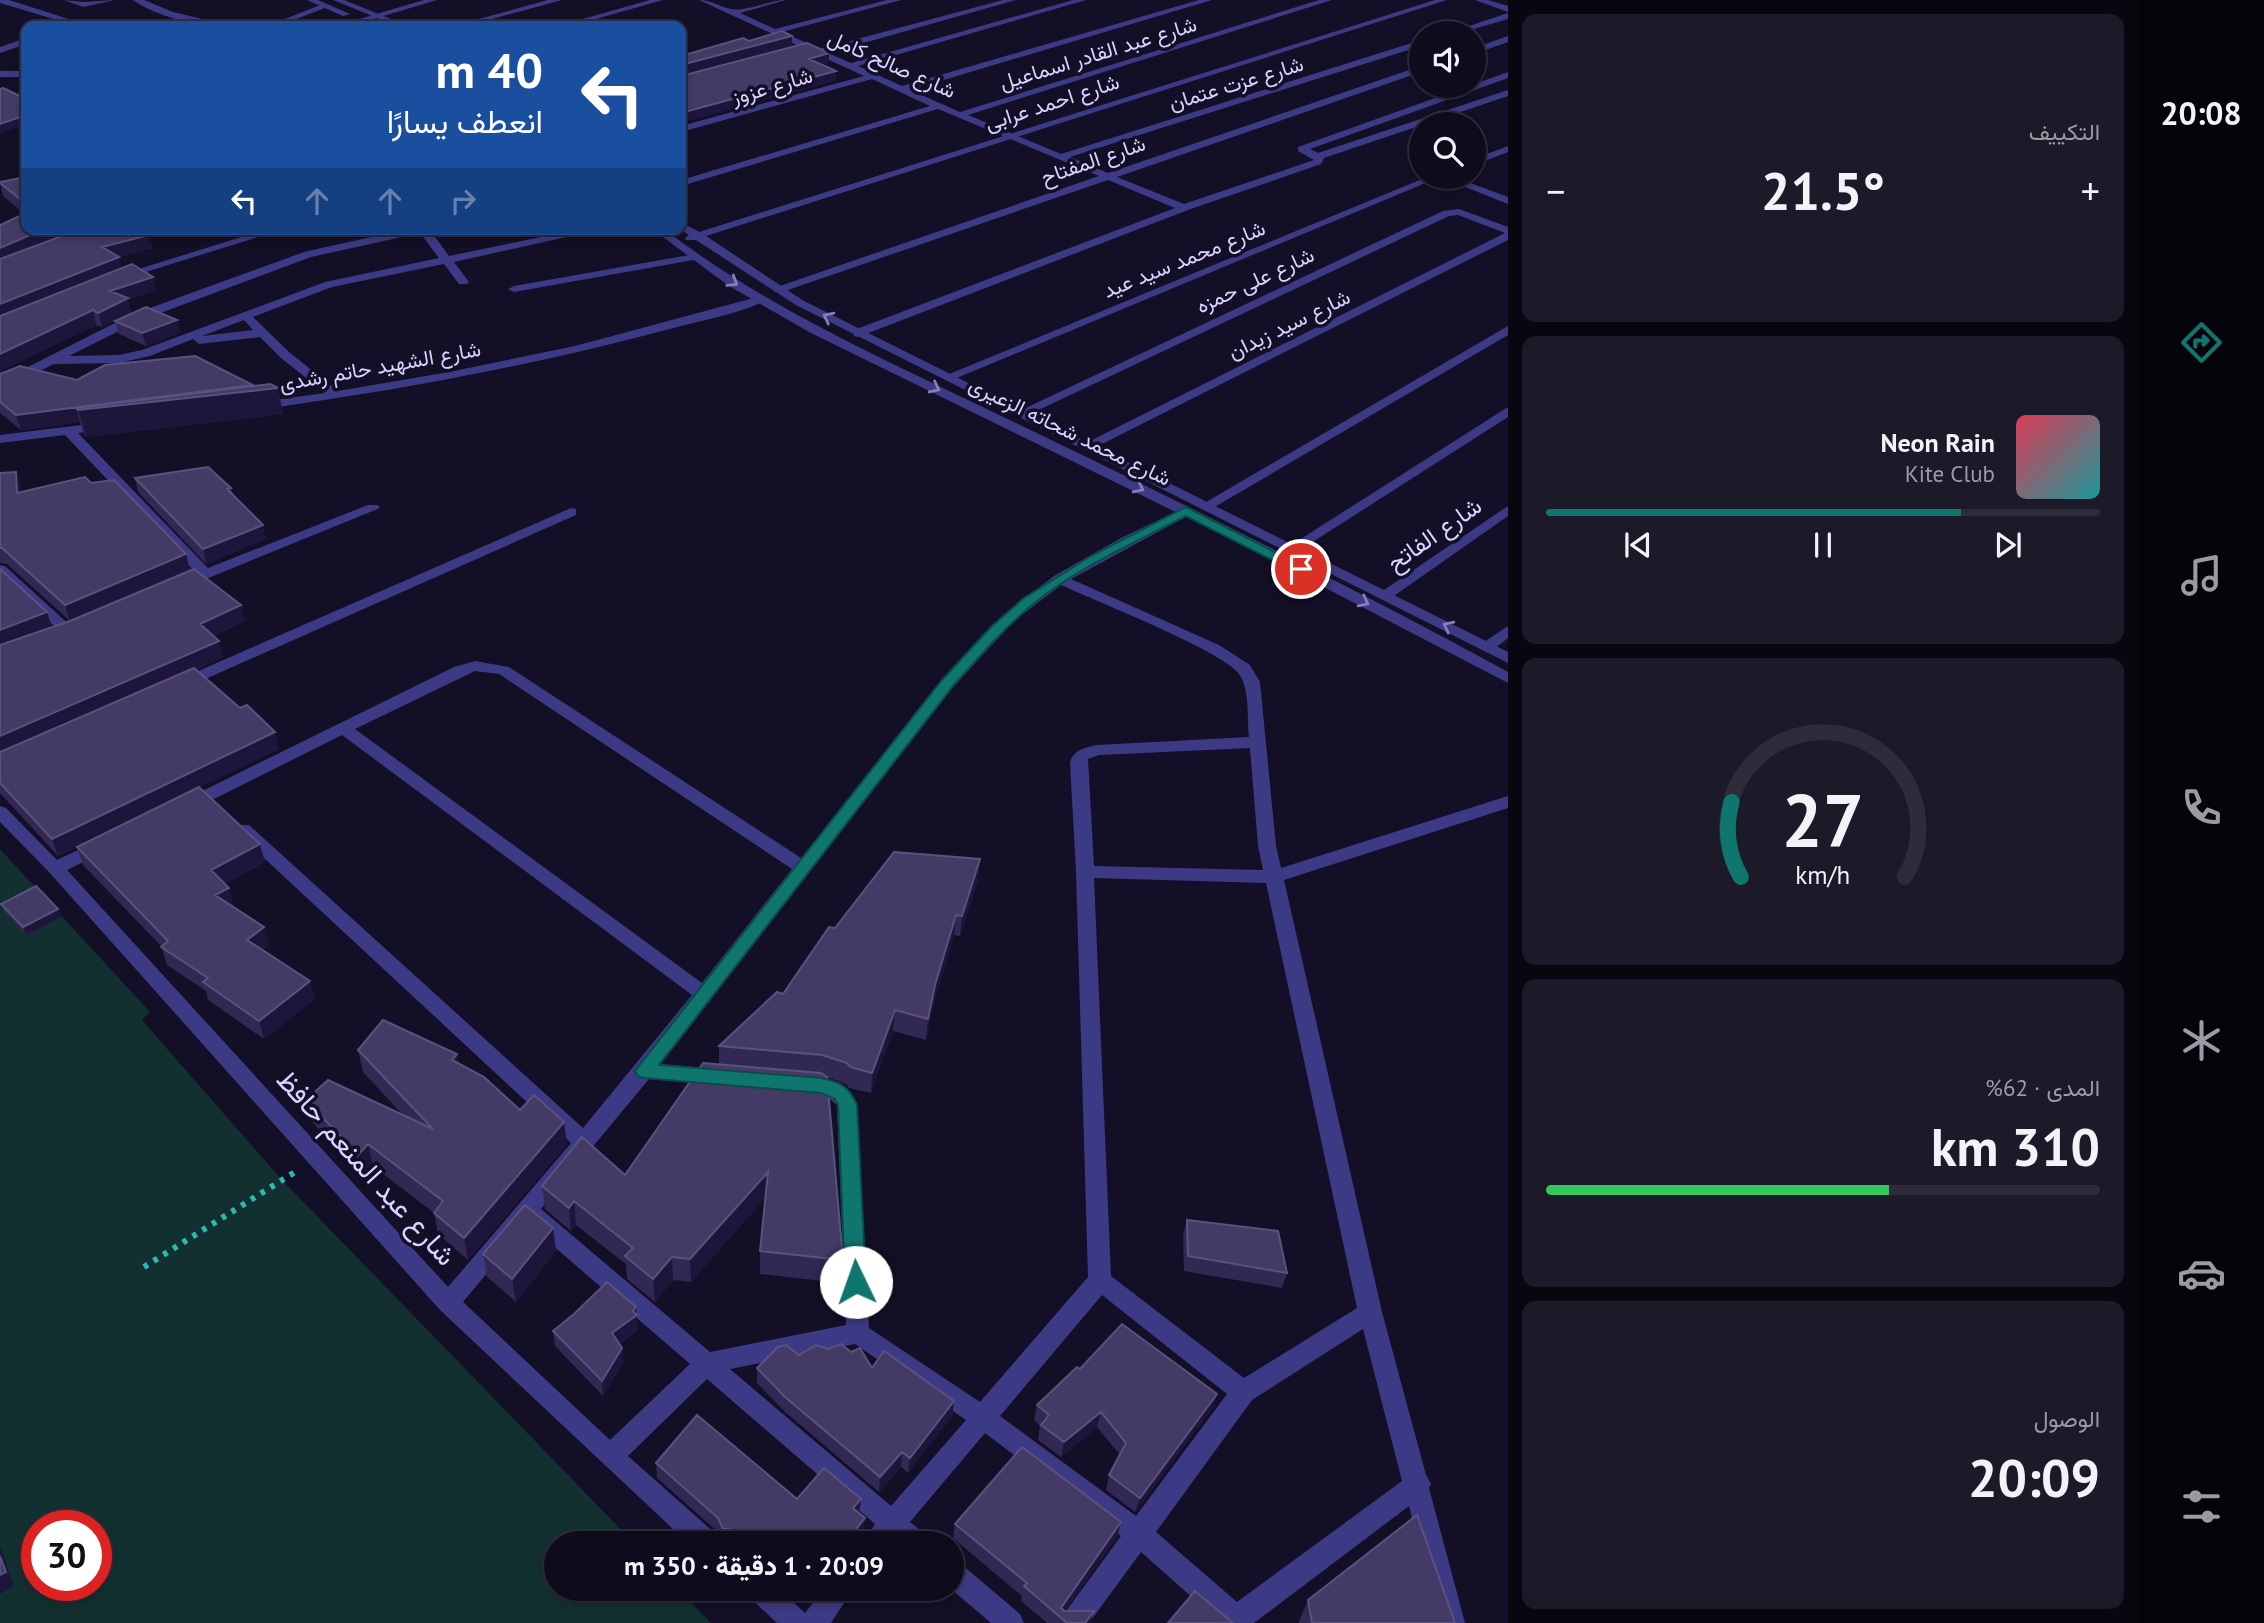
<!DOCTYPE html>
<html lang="ar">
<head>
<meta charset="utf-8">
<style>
	:root { --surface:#0e0b1c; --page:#1c1929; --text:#f1f3f6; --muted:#9b9ba3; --line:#2e2b3b; --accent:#0f766e }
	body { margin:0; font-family:"PT Sans",Vazirmatn,sans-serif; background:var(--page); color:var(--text); direction:rtl; height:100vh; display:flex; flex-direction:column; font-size:26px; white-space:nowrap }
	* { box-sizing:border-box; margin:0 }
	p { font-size:23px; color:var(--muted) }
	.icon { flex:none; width:38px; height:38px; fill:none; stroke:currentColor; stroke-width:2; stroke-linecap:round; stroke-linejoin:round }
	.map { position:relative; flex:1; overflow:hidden; direction:ltr }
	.panel { display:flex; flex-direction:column; gap:14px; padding:14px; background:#08060f; width:630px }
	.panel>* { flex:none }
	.hud { position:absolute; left:21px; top:21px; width:665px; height:214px; border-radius:14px; box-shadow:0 4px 10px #0003,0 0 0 2px var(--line); direction:rtl; background:#1a4fa0; color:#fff; overflow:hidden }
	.tools { position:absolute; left:1409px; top:21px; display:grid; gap:14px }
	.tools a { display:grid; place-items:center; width:77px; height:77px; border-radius:50%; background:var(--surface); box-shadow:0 4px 10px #0003,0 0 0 2px var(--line); font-size:35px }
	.speed { position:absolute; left:21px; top:1510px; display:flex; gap:14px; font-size:35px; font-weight:700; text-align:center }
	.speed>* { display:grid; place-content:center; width:91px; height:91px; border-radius:50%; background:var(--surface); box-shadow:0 4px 10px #0003,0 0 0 2px var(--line); line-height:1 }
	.speed .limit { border:10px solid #d22; background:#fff; color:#111 }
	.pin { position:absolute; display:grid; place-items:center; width:60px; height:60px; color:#fff; margin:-30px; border:4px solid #fff; border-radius:50%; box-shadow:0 2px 7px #0007 }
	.me { position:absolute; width:77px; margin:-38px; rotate:357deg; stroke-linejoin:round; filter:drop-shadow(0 0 5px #0008) }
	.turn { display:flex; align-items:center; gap:24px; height:147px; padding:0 28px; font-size:32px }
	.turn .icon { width:91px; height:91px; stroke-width:2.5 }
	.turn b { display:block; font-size:49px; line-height:60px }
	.lanes { display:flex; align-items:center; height:66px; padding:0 28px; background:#0003; justify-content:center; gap:35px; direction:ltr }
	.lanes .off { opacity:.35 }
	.big { font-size:52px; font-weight:800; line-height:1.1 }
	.panel .tile { flex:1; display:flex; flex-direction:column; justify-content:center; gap:10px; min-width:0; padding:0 24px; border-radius:14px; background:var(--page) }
	.panel .dial { align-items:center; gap:0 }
	.dial svg { height:182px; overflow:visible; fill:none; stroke:var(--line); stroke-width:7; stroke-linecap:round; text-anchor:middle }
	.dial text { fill:var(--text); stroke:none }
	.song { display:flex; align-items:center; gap:21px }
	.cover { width:84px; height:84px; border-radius:10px; background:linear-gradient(135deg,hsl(350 70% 55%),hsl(180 70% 35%)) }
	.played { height:7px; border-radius:4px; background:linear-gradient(90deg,var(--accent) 75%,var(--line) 75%) }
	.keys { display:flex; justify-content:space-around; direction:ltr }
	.heat { display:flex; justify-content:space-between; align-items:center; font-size:38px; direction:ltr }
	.charge { height:10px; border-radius:5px; background:linear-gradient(90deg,#34c759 62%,var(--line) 0) }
	.trip { position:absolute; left:544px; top:1531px; width:420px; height:70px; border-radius:35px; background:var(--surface); box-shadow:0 4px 10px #0003,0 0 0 2px var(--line); font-weight:800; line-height:70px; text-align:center; direction:rtl }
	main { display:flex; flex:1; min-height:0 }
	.menu { display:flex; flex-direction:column; width:126px; justify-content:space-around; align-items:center; background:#06040b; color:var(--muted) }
	.menu .icon { width:49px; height:49px }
	.menu .selected { color:var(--accent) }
	.menu b { font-size:32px; color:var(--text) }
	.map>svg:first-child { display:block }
</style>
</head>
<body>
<main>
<nav class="menu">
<b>20:08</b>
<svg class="icon selected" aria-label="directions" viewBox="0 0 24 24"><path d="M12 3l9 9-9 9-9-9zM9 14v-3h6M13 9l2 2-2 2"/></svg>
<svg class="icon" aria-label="music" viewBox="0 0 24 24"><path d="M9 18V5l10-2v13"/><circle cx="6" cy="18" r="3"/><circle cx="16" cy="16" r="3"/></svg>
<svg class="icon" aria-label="phone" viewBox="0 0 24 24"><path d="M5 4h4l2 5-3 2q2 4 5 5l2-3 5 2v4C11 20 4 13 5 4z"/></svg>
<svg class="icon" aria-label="climate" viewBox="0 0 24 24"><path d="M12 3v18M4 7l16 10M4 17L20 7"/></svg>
<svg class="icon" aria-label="car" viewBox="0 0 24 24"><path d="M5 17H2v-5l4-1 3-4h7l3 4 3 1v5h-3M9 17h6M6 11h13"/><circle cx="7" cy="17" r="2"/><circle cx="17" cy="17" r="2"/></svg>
<svg class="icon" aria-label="filters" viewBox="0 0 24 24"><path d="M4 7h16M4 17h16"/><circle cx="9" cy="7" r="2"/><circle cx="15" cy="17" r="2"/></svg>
</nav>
<section class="panel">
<div class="tile"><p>التكييف</p>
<div class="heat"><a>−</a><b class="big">21.5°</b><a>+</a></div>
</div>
<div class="tile">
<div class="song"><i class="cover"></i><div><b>Neon Rain</b><p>Kite Club</p></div></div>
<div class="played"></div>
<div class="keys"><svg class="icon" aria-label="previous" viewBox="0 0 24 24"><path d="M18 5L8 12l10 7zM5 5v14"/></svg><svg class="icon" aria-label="pause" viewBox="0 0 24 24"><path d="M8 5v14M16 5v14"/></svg><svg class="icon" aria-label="next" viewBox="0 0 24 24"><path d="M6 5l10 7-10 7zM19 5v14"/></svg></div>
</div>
<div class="tile dial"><svg viewBox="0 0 100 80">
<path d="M14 69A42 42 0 1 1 86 69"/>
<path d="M14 69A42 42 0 0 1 10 36" stroke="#0f766e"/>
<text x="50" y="56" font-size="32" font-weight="700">27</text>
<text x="50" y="72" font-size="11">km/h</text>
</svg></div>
<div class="tile"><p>المدى · 62%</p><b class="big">310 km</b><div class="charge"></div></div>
<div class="tile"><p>الوصول</p><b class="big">20:09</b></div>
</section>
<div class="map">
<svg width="1508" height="1623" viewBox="0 0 1508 1623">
	<rect width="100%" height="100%" fill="#130f26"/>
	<path fill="#12302f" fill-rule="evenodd" d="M0,849L150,1012L142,1020L283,1181L634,1543L556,1544V1589H678L711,1623H0ZM37,1526H96V1586H37Z"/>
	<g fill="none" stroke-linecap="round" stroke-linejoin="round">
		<path stroke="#2fb8b0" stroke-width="6" stroke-dasharray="4.5 7" stroke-linecap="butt" d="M144,1267L295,1172"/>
		<path fill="#3d3a85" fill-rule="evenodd" d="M0,0H9L78,22L73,26H64L67,23L0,3Z
			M64,0L83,2L115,0L83,7Z
			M133,0H144L173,12L232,26C202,27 158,18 133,0Z
			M424,0H437L360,23L356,20Z
			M548,0H562L466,26H453Z
			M650,0H663L571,26H558Z
			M699,0C712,0 719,7 731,9C744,12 770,0 786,0L740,13L775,29L887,0H901L782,32L820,49L1003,0H1016L828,53L851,63L1073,0H1086L858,66L902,86L1199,0H1212L910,90L960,112L1319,0H1332L968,115L1061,154L1421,40V46L1070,157L1108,173L1421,66V72L1117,177L1184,204L1314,160L1298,151V147L1508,72V78L1310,149L1318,153L1508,90V96L1324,158L1321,164L1188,210L858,337L854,336V330L1175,208L1108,180L782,292H774V288L1099,176L938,109L681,186V180L930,106L872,79L681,132V126L864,76Z
			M1475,0H1488L1508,6V12Z
			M323,4L330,6L278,26H267Z
			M1508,13V19L1460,33H1448Z
			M1508,36V42L1474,54V48Z
			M26,38V44L0,53V47Z
			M0,71H26V77H0Z
			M1508,146V152L1474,165V159Z
			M1427,177H1454L1508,197V204L1440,177L952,380L948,381L942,377Z
			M1459,209L1508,227V240L1092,449L1087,450L1080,446L1505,233L1458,215L1449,216L1026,416H1016L1015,413L1443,211Z
			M267,229H284L123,279L113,277Z
			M407,229H429L449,256L580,229H602L454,262L469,282L467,284H459L444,264L332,287L253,317L289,352L338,391L449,372L575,346L761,296L767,299C753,310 701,321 681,326C542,364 400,390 258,410L252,406L253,403L325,393L281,358L260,337L199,344L193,339L150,356L119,363L54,364L0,390V381L131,315L202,289L304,252ZM420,233L439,258L325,282L142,350L119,355L69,356L139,321L311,257ZM244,320L253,330L202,336Z
			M695,254L701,257L699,259L514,292L508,289L514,286Z
			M1508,326V335L1213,508L1208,509L1201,505Z
			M1508,407V417L1297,552H1287L1285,549Z
			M106,422L111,423V429L78,433L208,568L368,505H378L380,508L186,587H176L174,584L196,573L65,435L0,443V435Z
			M1508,506V516L1391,598H1381L1378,595L1381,592Z
			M1186,507L1193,511L1191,514L1071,579L1219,645L1250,665L1260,682L1276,846L1281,868L1508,796V808L1284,880L1382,1312L1426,1475L1431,1484L1429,1488L1465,1623H1439L1409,1506L1254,1623H1221L1141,1552L1089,1623H1060L1064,1614L1121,1536L985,1433L910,1522L926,1535L930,1544H897L894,1541L892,1544H862L875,1524L707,1379L628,1456L717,1535L721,1544H689L440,1310L49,872L0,822V806L6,808L57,860L93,843H105L108,847L105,851L67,870L448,1287L571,1143L237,833L234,829L237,825H249L583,1128L692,995L342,735L194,809H182L179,805L182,801L454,667L475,661L509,667L801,858L942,680L1003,615L1054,576L1121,538ZM1061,585C1093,600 1223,651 1239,674C1250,689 1247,719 1249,737L1097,745C1084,748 1073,750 1070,763L1076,872L1088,1277L980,1402L869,1328L857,1105C846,1084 822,1071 798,1078L795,1084L798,1090L824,1094L837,1105L846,1325L710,1352L541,1209L649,1079L718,1085L725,1083L728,1077L725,1071L718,1069L661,1064L954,686L1014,621ZM475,671L499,674L792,869L702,983L355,729ZM1250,748L1258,846L1263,870L1094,866L1088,759L1099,755ZM1094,878L1266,883L1357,1308L1244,1378L1111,1276ZM528,1224L690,1364L610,1440L463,1302ZM1102,1295L1227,1394L1136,1516L1000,1416ZM1363,1329L1402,1481L1237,1602L1156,1532L1252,1400ZM855,1344L966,1420L891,1506L730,1369Z
			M571,508L576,509V515L185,688H173L171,685L173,682Z
			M0,565L5,566L74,629L77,632L74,635H64L0,577Z
			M1508,626V638L1493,650H1481L1479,647L1481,644Z
			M952,1560L961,1564L1020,1614L1024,1623H991L951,1589Z
			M746,1589H779L805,1613L824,1589H853L831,1623H777L750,1598Z"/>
		<path fill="#3d3a85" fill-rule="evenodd" d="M307,0H318L350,14L343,16Z
			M333,0H344L408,26H397Z
			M1435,0H1447L706,236L804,301L1508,652V663L796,305L696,240H686L685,238L689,235L680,229L681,222L699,232Z
			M652,229H664C772,312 895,364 1016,423C1182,503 1347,584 1508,672V683L1243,545L811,333L729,286Z"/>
	</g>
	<path fill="#312854" d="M26,177V229L149,235L152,248L119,257L121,268L156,290L128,300L131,312L102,327L96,325L2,370L3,373L77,380L278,388L283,414L86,437L84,435L80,422L21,430L0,413V225L25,214L3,196L0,182Z
		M177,320L180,333L146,346L119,334L115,321Z
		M16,472L21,492L91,483L190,570L70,621L7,564L0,563V473Z
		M135,478L231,488L233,495L266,539L206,564L138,492Z
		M0,569L52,627L241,605L245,621L213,636L223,657L195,670L279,749L199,787L265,862L224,884L234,906H233L269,945L262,950L315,999L264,1039L208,1000L206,991L167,965L161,946L83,865L77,847L165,804L58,856L0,793Z
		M980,859L978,880L960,936L954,935L933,1006L926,1040L893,1031L871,1093L849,1088L846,1084L827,1077L843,1260L841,1283L760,1274V1251L765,1198L691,1282L673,1280L655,1302L627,1279L626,1264L576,1225L571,1231L545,1209L542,1186L625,1175L719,1065V1046L783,994L835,928Z
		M1,904L58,909L61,917L26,935L4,911Z
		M358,1050L457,1054L459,1064L567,1144L468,1260L438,1234L434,1213L373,1166L363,1176L312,1122L306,1100L403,1115L363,1072Z
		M1187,1220L1287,1273L1282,1288L1184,1271L1183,1235Z
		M553,1228L556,1251L516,1302L487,1277L483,1254Z
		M636,1307L638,1330L620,1344L622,1348L623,1363L603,1396L555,1346L553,1331Z
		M828,1349L851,1352L872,1368L954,1401L952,1416L908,1473L901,1467L879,1492L785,1412L757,1383V1368L799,1355Z
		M1080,1369L1217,1394L1212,1409L1135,1512L1106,1490L1109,1475L1120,1455L1097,1427L1061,1457L1038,1440L1040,1426L1034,1420L1037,1405Z
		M656,1463L797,1499L859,1513L865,1518L863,1533L855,1544H723L719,1533L657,1478Z
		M1121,1522L1117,1537L1065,1611H1094L1090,1623H1047L1021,1601L1022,1596L953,1538L955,1524Z
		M1308,1600L1455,1623H1299V1621Z"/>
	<path fill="#1d163a" d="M792,36V46L681,75V65Z
		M829,53V63L809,69V59Z
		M836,71V81L681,123V113Z
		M26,115V124L0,134V124Z
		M44,229H87L0,263V248Z
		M149,235L152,248L119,257L122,270L0,320V304L102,247Z
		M153,277L156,290L128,300L131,312L102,327L98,313L110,291Z
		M93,310L96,325L2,370L4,376L0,379V354Z
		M177,320L180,333L146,346L142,333Z
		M253,385L254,390L278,388L283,414L86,437L78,410L76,408L80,422L21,430L16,415Z
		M16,472L21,487L22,508L17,493Z
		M263,525L266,539L206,564L203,549Z
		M186,554L190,570L70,621L65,605Z
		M241,605L245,621L204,640L200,624Z
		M47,612L52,628L0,648V630Z
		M219,641L223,657L0,755V736Z
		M275,732L279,749L58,856L52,839Z
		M260,844L265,862L216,888L211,870Z
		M980,859L978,880L960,936L962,916Z
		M229,888L234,906L220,913L215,895Z
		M58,909L61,917L26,935L23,927Z
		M956,915L954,935L933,1006L926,1040L928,1019L935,985Z
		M264,927L269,945L252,958L247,940Z
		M310,981L315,999L264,1039L259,1021Z
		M895,1010L893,1031L871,1093L872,1073Z
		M457,1054L461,1076L452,1060Z
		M564,1122L567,1144L468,1260L464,1238Z
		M368,1144L373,1166L363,1176L358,1155Z
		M768,1172V1195L691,1282L690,1259Z
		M574,1201L576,1225L571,1231L569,1208Z
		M553,1228L556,1251L516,1302L512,1279Z
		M672,1257L673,1280L655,1302L653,1279Z
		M636,1307L638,1330L614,1348L612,1333Z
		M622,1348L623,1363L603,1396L602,1381Z
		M1217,1394L1212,1409L1135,1512L1140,1498Z
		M954,1401L952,1416L908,1473L910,1458Z
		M1101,1412L1097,1427L1061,1457L1064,1442Z
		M902,1452L901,1467L879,1492L880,1477Z
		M861,1499L859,1514L853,1508Z
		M865,1518L863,1533L855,1544H848L849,1538Z
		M1121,1522L1117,1537L1061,1618V1608Z
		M833,1531L832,1544H820Z
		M0,1546L14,1586L0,1594Z
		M1094,1611L1090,1623H1085Z"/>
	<path fill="#433a66" stroke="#5a527e" stroke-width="2" d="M782,31L792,36L681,65V56L743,38L749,41Z
		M807,43L829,53L809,59L836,71L681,113V76Z
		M3,88L26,99V115L0,124V89Z
		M26,177V204L0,183V182Z
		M26,213V229H44L0,248V225Z
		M81,229H142L149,235L102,247L119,257L0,304V259Z
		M132,264L153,277L110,291L128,298L98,313L93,310L0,354V316Z
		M146,307L177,320L142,333L115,321Z
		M195,356L253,385L16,415L0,402V374L20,366L77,380L105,365Z
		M270,384L278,388L78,410L76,408Z
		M208,467L231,488L227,489L263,525L203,549L135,478Z
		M16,472L17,493L85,477L91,483L114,480L186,554L65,605L2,548H0V473Z
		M0,569L47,612L0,630Z
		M194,569L241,605L200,624L219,641L0,736V645L70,621Z
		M194,668L240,708L247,705L275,732L52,839L0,783V752Z
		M199,787L260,844L211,870L229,888L215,895L264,927L247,940L310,981L259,1021L203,982L208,978L161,947L168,941L77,847Z
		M894,852L980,859L962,916L956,915L935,985L928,1019L895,1010L872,1073L850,1067L847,1063L822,1055L719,1046L777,992L783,994L829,927L835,928Z
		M36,886L58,909L23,927L1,904Z
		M383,1020L457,1054L452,1060L484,1077L520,1110L534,1095L564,1122L464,1238L434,1213L443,1201L368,1144L358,1155L306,1100L328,1080L433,1129L358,1050Z
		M703,1063L821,1073L827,1077L843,1260L760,1251L768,1172L690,1259L672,1257L653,1279L625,1256L633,1248L574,1201L569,1208L542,1186L582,1137L625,1175Z
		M525,1205L553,1228L512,1279L483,1254Z
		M1187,1220L1278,1231L1287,1273L1188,1256Z
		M607,1282L636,1307L633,1311L637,1315L612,1333L622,1348L602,1381L553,1331L574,1314Z
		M1122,1324L1217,1394L1140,1498L1109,1475L1126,1443L1101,1412L1064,1442L1041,1425L1049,1415L1037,1405L1077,1367L1080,1369Z
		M841,1344L851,1352L860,1348L872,1368L884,1351L954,1401L910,1458L902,1452L880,1477L785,1397L757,1368L778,1347L786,1345L799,1355L816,1345L828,1349Z
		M697,1415L797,1499L824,1468L861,1499L853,1508L865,1518L849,1538L833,1531L820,1544H744L729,1529H723L718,1518L656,1463Z
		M1022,1447L1121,1522L1061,1608L1064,1611H1094L1085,1623H1067L1024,1586L1027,1583L955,1524Z
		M1417,1515L1455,1623H1312L1308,1600Z
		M0,1556L6,1572L0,1575Z
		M1195,1591L1233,1623H1168Z"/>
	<defs><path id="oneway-chevron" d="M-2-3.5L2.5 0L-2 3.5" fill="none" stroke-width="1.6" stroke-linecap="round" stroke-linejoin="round" transform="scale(1.75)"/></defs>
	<g stroke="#837fbc">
		<use href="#oneway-chevron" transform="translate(733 282) rotate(32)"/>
		<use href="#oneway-chevron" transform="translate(828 317) rotate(-153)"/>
		<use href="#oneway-chevron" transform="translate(935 388) rotate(26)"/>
		<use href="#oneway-chevron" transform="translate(1139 488) rotate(26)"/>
		<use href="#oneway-chevron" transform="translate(1364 602) rotate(27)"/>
		<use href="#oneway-chevron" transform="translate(1448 626) rotate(-153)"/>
	</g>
	<path fill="#0f766e" stroke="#0a4d48" stroke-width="2" d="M1186,507L1308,569L1301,573L1296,572L1186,516C1134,543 1077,568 1032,605C1003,629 978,658 953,686L659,1065L821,1078C840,1082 849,1086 857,1105L866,1282L863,1289L856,1291L848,1289L845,1282L838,1105L835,1099L821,1093L644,1078L638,1076L635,1071L942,680L991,627L1024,598L1091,556Z"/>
	<g text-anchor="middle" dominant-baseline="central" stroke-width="7" stroke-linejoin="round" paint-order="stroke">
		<g font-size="21" fill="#d9d4ff" stroke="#130f26">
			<text transform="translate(1098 53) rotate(-17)">شارع عبد القادر اسماعيل</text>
			<text transform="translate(892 64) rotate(24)">شارع صالح كامل</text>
			<text transform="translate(1236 83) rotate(-17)">شارع عزت عتمان</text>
			<text transform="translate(772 86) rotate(-16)">شارع عزوز</text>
			<text transform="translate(1052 102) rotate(-18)">شارع احمد عرابى</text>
			<text transform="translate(1093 160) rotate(-19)">شارع المفتاح</text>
			<text transform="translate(1184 259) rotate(-22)">شارع محمد سيد عيد</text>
			<text transform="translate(1255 280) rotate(-25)">شارع على حمزه</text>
			<text transform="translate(1289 324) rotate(-26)">شارع سيد زيدان</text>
			<text transform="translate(380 366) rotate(-10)">شارع الشهيد حاتم رشدى</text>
			<text transform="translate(1070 431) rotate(26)">شارع محمد شحاته الزعيرى</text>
		</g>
		<g font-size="24" fill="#d9d4ff" stroke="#130f26">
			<text transform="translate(1434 534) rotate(-35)">شارع الفاتح</text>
		</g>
		<g font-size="28" fill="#d9d4ff" stroke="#130f26">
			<text transform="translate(367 1167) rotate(48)">شارع عبد المنعم حافظ</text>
		</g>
	</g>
</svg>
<div class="tools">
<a><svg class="icon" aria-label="sound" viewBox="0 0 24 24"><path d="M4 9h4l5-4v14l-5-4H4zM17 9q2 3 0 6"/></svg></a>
<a><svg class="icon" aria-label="search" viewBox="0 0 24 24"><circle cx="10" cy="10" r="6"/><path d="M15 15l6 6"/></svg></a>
</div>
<div class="speed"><div class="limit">30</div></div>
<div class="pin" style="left:1301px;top:569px;background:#d93025"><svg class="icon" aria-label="arrive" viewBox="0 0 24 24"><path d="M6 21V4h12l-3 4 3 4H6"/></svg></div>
<svg class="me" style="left:856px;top:1282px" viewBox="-20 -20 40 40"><circle r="19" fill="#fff"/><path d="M0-13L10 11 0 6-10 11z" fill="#0f766e"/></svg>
<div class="trip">20:09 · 1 دقيقة · 350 m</div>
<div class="hud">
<div class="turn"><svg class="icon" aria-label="left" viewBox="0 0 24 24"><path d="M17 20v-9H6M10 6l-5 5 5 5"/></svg><div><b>40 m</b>انعطف يسارًا</div></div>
<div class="lanes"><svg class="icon" aria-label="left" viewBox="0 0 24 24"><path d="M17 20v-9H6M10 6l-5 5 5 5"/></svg><svg class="icon off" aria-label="ahead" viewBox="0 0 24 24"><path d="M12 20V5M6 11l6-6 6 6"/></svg><svg class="icon off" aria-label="ahead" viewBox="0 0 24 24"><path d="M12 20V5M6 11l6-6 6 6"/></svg><svg class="icon off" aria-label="right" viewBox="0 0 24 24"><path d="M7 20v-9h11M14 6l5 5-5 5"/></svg></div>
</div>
</div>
</main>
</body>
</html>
